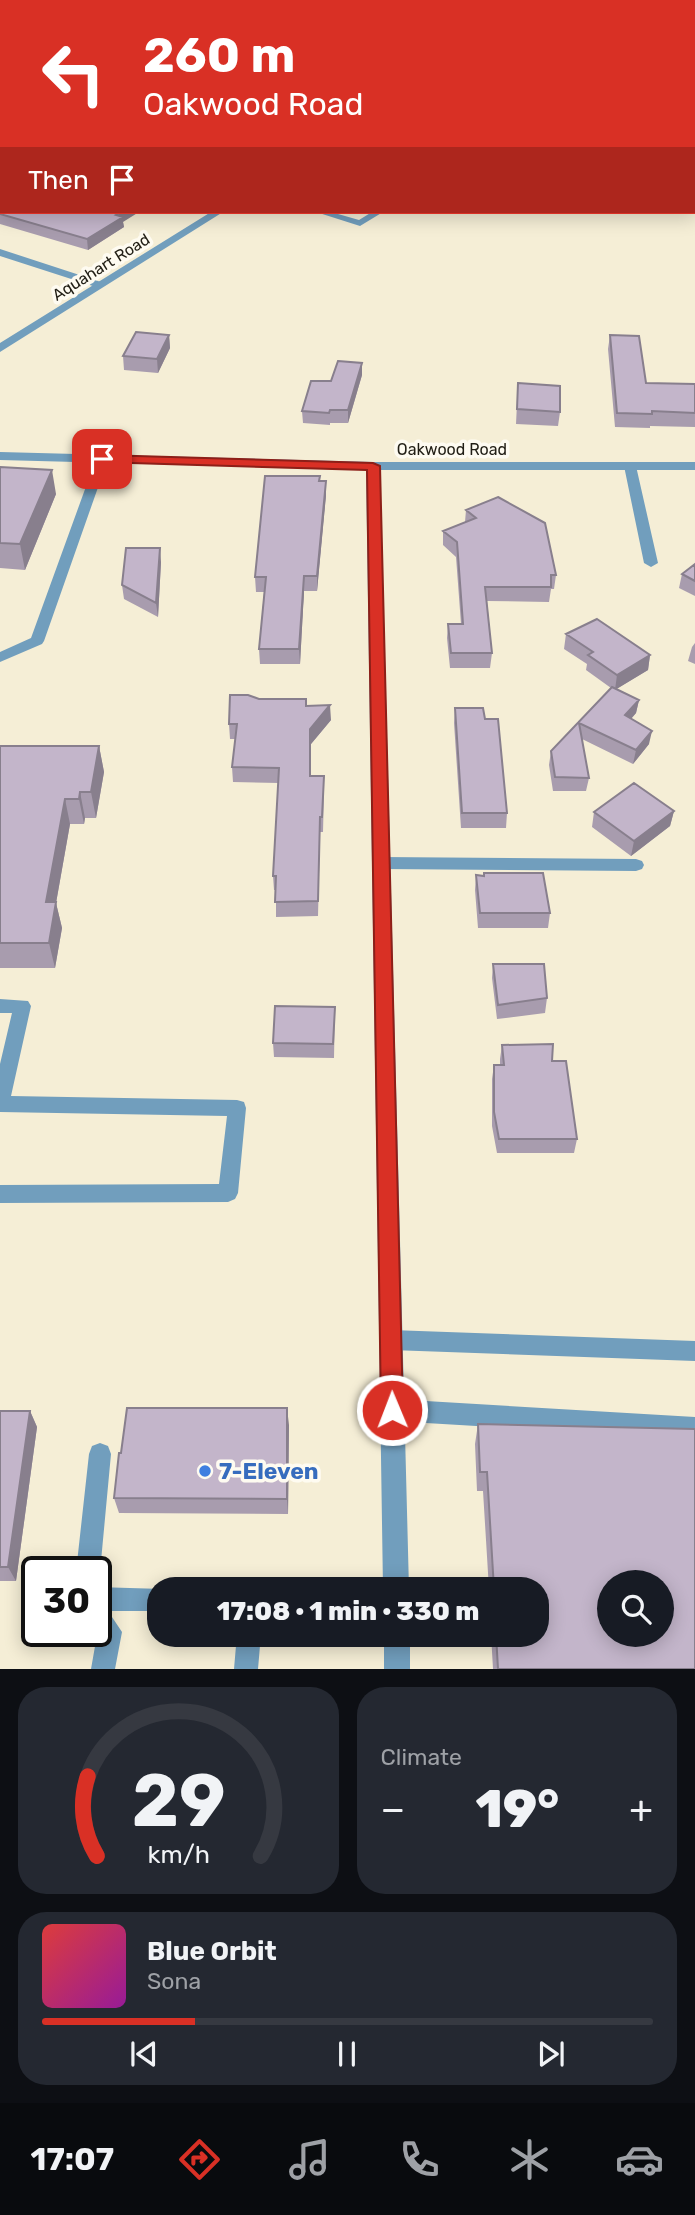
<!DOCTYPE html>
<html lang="en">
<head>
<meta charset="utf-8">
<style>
	:root { --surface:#171b24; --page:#242831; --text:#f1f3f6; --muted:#9ea1a6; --line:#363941; --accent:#d93025 }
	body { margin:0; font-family:Rubik,sans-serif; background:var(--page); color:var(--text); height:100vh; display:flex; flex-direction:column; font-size:26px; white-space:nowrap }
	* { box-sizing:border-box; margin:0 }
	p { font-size:23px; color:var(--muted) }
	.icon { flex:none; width:38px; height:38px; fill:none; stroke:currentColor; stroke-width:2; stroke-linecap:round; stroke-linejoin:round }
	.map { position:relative; height:1669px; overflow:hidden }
	.details { display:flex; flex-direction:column; gap:18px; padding:18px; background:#0d0f14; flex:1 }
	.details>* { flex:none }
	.hud { position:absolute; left:0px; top:0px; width:696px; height:214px; box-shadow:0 4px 18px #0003; background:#d93025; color:#fff; overflow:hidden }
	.controls { position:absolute; left:597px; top:1570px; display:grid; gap:14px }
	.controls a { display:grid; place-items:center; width:77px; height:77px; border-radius:50%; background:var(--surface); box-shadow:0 4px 18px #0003; font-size:35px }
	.speed { position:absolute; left:21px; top:1556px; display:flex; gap:14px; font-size:35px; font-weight:700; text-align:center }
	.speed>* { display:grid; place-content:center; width:91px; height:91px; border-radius:50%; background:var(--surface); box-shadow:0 4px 18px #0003; line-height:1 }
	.speed .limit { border:4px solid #111; border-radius:10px; background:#fff; color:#111 }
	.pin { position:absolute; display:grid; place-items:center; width:60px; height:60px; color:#fff; margin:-30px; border-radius:14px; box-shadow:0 4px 10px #0006 }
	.me { position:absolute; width:77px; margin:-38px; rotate:359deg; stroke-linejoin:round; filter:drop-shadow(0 0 5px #0008) }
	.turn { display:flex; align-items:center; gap:24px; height:147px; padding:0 28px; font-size:32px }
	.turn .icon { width:91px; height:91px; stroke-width:2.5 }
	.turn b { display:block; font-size:49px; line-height:60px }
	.then { display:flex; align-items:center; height:66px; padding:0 28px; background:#0003; gap:14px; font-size:26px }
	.big { font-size:52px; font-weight:800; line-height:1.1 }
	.details .card { flex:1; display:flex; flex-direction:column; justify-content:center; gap:10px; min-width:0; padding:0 24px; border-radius:28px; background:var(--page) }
	.details .dial { align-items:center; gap:0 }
	.dial svg { height:182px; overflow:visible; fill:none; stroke:var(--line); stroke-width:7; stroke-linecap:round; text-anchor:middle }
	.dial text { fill:var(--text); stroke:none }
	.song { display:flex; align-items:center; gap:21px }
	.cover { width:84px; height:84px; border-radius:10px; background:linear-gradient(135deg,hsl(0 70% 55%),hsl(300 70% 35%)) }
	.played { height:7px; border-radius:4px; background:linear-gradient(90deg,var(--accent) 25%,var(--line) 25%) }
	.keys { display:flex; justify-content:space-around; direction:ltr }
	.heat { display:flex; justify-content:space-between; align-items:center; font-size:38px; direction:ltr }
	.details .tiles { flex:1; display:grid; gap:18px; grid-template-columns:1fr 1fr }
	.card:last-child { grid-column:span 2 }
	.trip { position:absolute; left:147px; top:1577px; width:402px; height:70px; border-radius:28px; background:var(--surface); box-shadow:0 4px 18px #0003; font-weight:800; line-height:70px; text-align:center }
	.tab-bar { display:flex; height:112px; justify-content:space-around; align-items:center; background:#090b0e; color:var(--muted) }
	.tab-bar .icon { width:49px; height:49px }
	.tab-bar .current { color:var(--accent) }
	.tab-bar b { font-size:32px; color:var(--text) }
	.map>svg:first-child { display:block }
</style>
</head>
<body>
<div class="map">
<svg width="695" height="1669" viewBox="0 0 695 1669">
	<rect width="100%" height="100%" fill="#f5eed6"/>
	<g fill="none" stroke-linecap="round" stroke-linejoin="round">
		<path fill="#719ebd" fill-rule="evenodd" d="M316,212H331L359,220L372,212H383L360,226Z
			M102,455L108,459L44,641L42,644L0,662V652L31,638L96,459Z
			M630,462L636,466L658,563L651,567L644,563L624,466Z
			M381,857L636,859L642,861L644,865L642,869L636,871L381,869L375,867L373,863L375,859Z
			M0,999L28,1001L31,1006L11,1096L237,1100L244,1102L246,1108L238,1193L235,1199L228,1202L0,1203V1185L219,1184L227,1116L0,1112V1064L12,1013H0Z
			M391,1330L695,1341V1361L391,1350L384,1347L381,1340L384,1333Z
			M392,1399L695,1417V1439L392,1421L384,1418L381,1410L384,1402Z
			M100,1443L108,1446L111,1454L100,1572L96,1580V1572H76L89,1454L92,1446Z
			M96,1587L163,1589H159V1611H108L122,1632L115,1669H91L97,1635L94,1631Z
			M237,1634H261L258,1669H234Z"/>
		<path fill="#719ebd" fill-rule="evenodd" d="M2,89V95L0,96V90Z
			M0,137H2V143H0Z
			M0,249L104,283L106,285L96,287L0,256Z
			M373,462L380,466L409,1589H383L366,466Z
			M384,1634H410V1669H384Z"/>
		<path fill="#719ebd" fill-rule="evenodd" d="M549,0H558L548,2Z
			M211,212H223L0,352V343Z
			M0,452L373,462H695V470H373L0,460Z"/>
	</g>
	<path fill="#a89cae" d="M0,0L2,2V84L0,83V20L1,19H0Z
		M310,0H323V2H318Z
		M0,175L123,222L124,227L88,250L0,224Z
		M169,335L170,348L158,373L124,370L123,356Z
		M610,335L646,383L695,384V427L650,426V428L615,427L608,349Z
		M362,375L348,423H330V425L303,423L302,411L331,381Z
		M518,383L560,412L558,426L516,424Z
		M0,467L56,494L25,570L0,568Z
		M320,481H326V495L317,591H304L300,664H260L259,649L264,592H256L255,577Z
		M466,510L556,575L554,589H551L549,602L487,601L492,653L490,668H450L447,638L448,624H461L456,557L443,545V531L465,522Z
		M161,562L158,617L124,599L122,585Z
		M695,564V596L679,588L682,574Z
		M566,634L650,655L648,670L616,689L639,700L636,713L631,719L649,744L633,764L582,739L589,778L586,791H553L549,765L551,751L611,688L586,670L587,664L564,649Z
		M695,643V664L688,661L692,647Z
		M259,699L306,706L331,720L311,744L310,776L324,791L323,832H320L318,916L276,917V890H274L273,876L279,783L233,782L232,767L235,739H230L229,724Z
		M455,708L485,719L507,813L506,828H461L454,723Z
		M0,746H99L104,772L96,818H85L84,824H70L56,903L62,928L55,968H0Z
		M674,811L670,826L631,856L592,827L594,812Z
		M476,875L550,913L548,928H478L475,890Z
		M493,964L547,998L545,1013L497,1019L492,978Z
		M335,1007L334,1058L274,1057L273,1043Z
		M502,1045L552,1061L577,1139L574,1153H497L492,1126V1079L494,1065H500V1059Z
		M0,1411H30L37,1427L16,1581H0Z
		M478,1424L695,1669H493L491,1634H537V1589H489L483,1491H477L475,1444Z
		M289,1425L288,1514L119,1513L114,1498Z"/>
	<path fill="#887f8d" d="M633,0H644L642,2H631Z
		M121,212H139L123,222L124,227L88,250L87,239Z
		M169,335L170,348L158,373L157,359Z
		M362,363V375L348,423V410Z
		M52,470L56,494L25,570L20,544Z
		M326,481V495L317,591V576Z
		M160,548L161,562L158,617L156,603Z
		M304,576V591L300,664L299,649Z
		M650,655L648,670L615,690L617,675Z
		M639,700L636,713L622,729L625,715Z
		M330,705L331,720L311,744L310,791V729Z
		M652,731L649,744L633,764L636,750Z
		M99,746L104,772L96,818L91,792Z
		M80,792L85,818L84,824L79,799Z
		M65,799L70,824L56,903L62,928L55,968L49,943L46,902Z
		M674,811L670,826L631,856L634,841Z
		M287,1408L289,1425L288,1514L287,1499Z
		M30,1411L37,1427L16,1581L8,1567Z"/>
	<path fill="#c3b5ca" stroke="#887f8d" stroke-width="2" fill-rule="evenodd" d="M0,0H289V2H2V15L0,11Z
		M595,0H633L631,2H593Z
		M2,19V76L0,75V20Z
		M2,174V212H121L116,215L123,217L87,239L0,214V175Z
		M136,332L169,335L157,359L123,356Z
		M610,335L639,336L646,383L695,384V413L652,411V414L617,413Z
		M338,361L362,363L348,410H330L329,413L302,411L311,381H331Z
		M518,383L560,386V412L517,409Z
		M0,467L52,470L20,544L0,543Z
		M265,476H320L319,481H326L317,576H304L299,649H259L266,577H255Z
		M498,497L545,523L556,575H551V587H485L492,653H451L448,624H463L457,542L443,531L476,518L466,510Z
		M126,548H160L156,603L122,585Z
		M695,564V581L682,574Z
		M597,619L650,655L617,675L588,655L593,652L566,634Z
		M612,687L639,700L625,715L652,731L636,750L579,723L589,778L555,777L551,751Z
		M230,695H248L259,699H306V706L330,705L310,729V776H324L322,817H320L318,901L275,902L276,876H273L279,768L232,767L237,724H229Z
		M455,708H483L485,719H498L507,813H462Z
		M0,746H99L91,792H80L79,799H65L46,902H56L49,943H0Z
		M634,783L674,811L634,841L594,812Z
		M484,873H543L550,913H480L476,875L484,876Z
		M493,964H544L547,998L498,1005Z
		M275,1006L335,1007L333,1044L273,1043Z
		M553,1044L552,1061H566L577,1139H499L494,1112V1065H504L502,1045Z
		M127,1408H287V1499L114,1498L119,1453H121Z
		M0,1411H30L8,1567H0Z
		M478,1424L695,1429V1669H498L496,1634H537V1589H494L487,1472H480ZM609,1582H662V1634H609Z"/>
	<path fill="#d93025" stroke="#8d1f18" stroke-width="2" d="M102,455L373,463L380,466L403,1410L400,1418L392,1421L385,1418L381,1410L367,470L98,462L96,459Z"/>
	<circle fill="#3f7fe0" stroke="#fefbf1" stroke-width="2.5" cx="205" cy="1471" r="7"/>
	<g text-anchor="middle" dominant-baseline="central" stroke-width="7" stroke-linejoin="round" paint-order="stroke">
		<g font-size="16" fill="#211e15" stroke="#fefbf1">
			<text transform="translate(101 267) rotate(-32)">Aquahart Road</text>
			<text x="452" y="449">Oakwood Road</text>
		</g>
		<g font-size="23" font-weight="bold" fill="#366cbe" stroke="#fefbf1" text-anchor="start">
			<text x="219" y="1471">7-Eleven</text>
		</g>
	</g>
</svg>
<div class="controls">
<a><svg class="icon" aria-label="search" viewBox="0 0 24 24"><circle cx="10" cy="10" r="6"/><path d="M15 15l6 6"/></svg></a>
</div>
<div class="speed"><div class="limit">30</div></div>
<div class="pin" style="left:102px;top:459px;background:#d93025"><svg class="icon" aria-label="arrive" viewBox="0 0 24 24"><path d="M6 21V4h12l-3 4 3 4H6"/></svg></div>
<svg class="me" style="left:392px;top:1410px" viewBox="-20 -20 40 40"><circle r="17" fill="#d93025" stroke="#fff" stroke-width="3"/><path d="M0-11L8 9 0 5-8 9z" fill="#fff"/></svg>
<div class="trip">17:08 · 1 min · 330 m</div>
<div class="hud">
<div class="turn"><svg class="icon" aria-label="left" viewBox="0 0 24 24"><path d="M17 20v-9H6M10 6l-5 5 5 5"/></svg><div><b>260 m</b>Oakwood Road</div></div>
<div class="then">Then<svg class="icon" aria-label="arrive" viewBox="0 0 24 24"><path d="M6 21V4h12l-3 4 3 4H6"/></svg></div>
</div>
</div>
<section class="details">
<div class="tiles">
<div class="card dial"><svg viewBox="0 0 100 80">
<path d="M14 69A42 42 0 1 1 86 69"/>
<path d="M14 69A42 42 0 0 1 10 34" stroke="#d93025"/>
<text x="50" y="56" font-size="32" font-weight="700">29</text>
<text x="50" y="72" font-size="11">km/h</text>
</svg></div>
<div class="card"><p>Climate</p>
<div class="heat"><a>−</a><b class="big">19°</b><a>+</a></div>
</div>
<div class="card">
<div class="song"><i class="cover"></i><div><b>Blue Orbit</b><p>Sona</p></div></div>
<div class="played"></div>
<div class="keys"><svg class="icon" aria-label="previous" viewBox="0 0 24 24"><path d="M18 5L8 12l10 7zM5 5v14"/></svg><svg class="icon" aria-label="pause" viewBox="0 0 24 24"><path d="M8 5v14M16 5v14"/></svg><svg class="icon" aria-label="next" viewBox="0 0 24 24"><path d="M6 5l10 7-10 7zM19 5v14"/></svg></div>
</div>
</div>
</section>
<nav class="tab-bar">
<b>17:07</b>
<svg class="icon current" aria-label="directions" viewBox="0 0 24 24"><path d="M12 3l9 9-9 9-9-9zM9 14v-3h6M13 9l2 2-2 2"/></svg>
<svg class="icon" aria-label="music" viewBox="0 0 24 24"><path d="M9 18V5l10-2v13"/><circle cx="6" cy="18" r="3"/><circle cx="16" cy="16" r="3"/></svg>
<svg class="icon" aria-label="phone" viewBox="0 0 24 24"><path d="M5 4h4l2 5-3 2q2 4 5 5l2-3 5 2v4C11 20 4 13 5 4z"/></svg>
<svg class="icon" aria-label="climate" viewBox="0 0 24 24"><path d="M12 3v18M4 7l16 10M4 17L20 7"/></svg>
<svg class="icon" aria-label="car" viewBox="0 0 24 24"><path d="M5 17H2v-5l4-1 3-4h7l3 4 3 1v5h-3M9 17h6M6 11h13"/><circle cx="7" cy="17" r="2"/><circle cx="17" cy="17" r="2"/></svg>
</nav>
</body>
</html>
